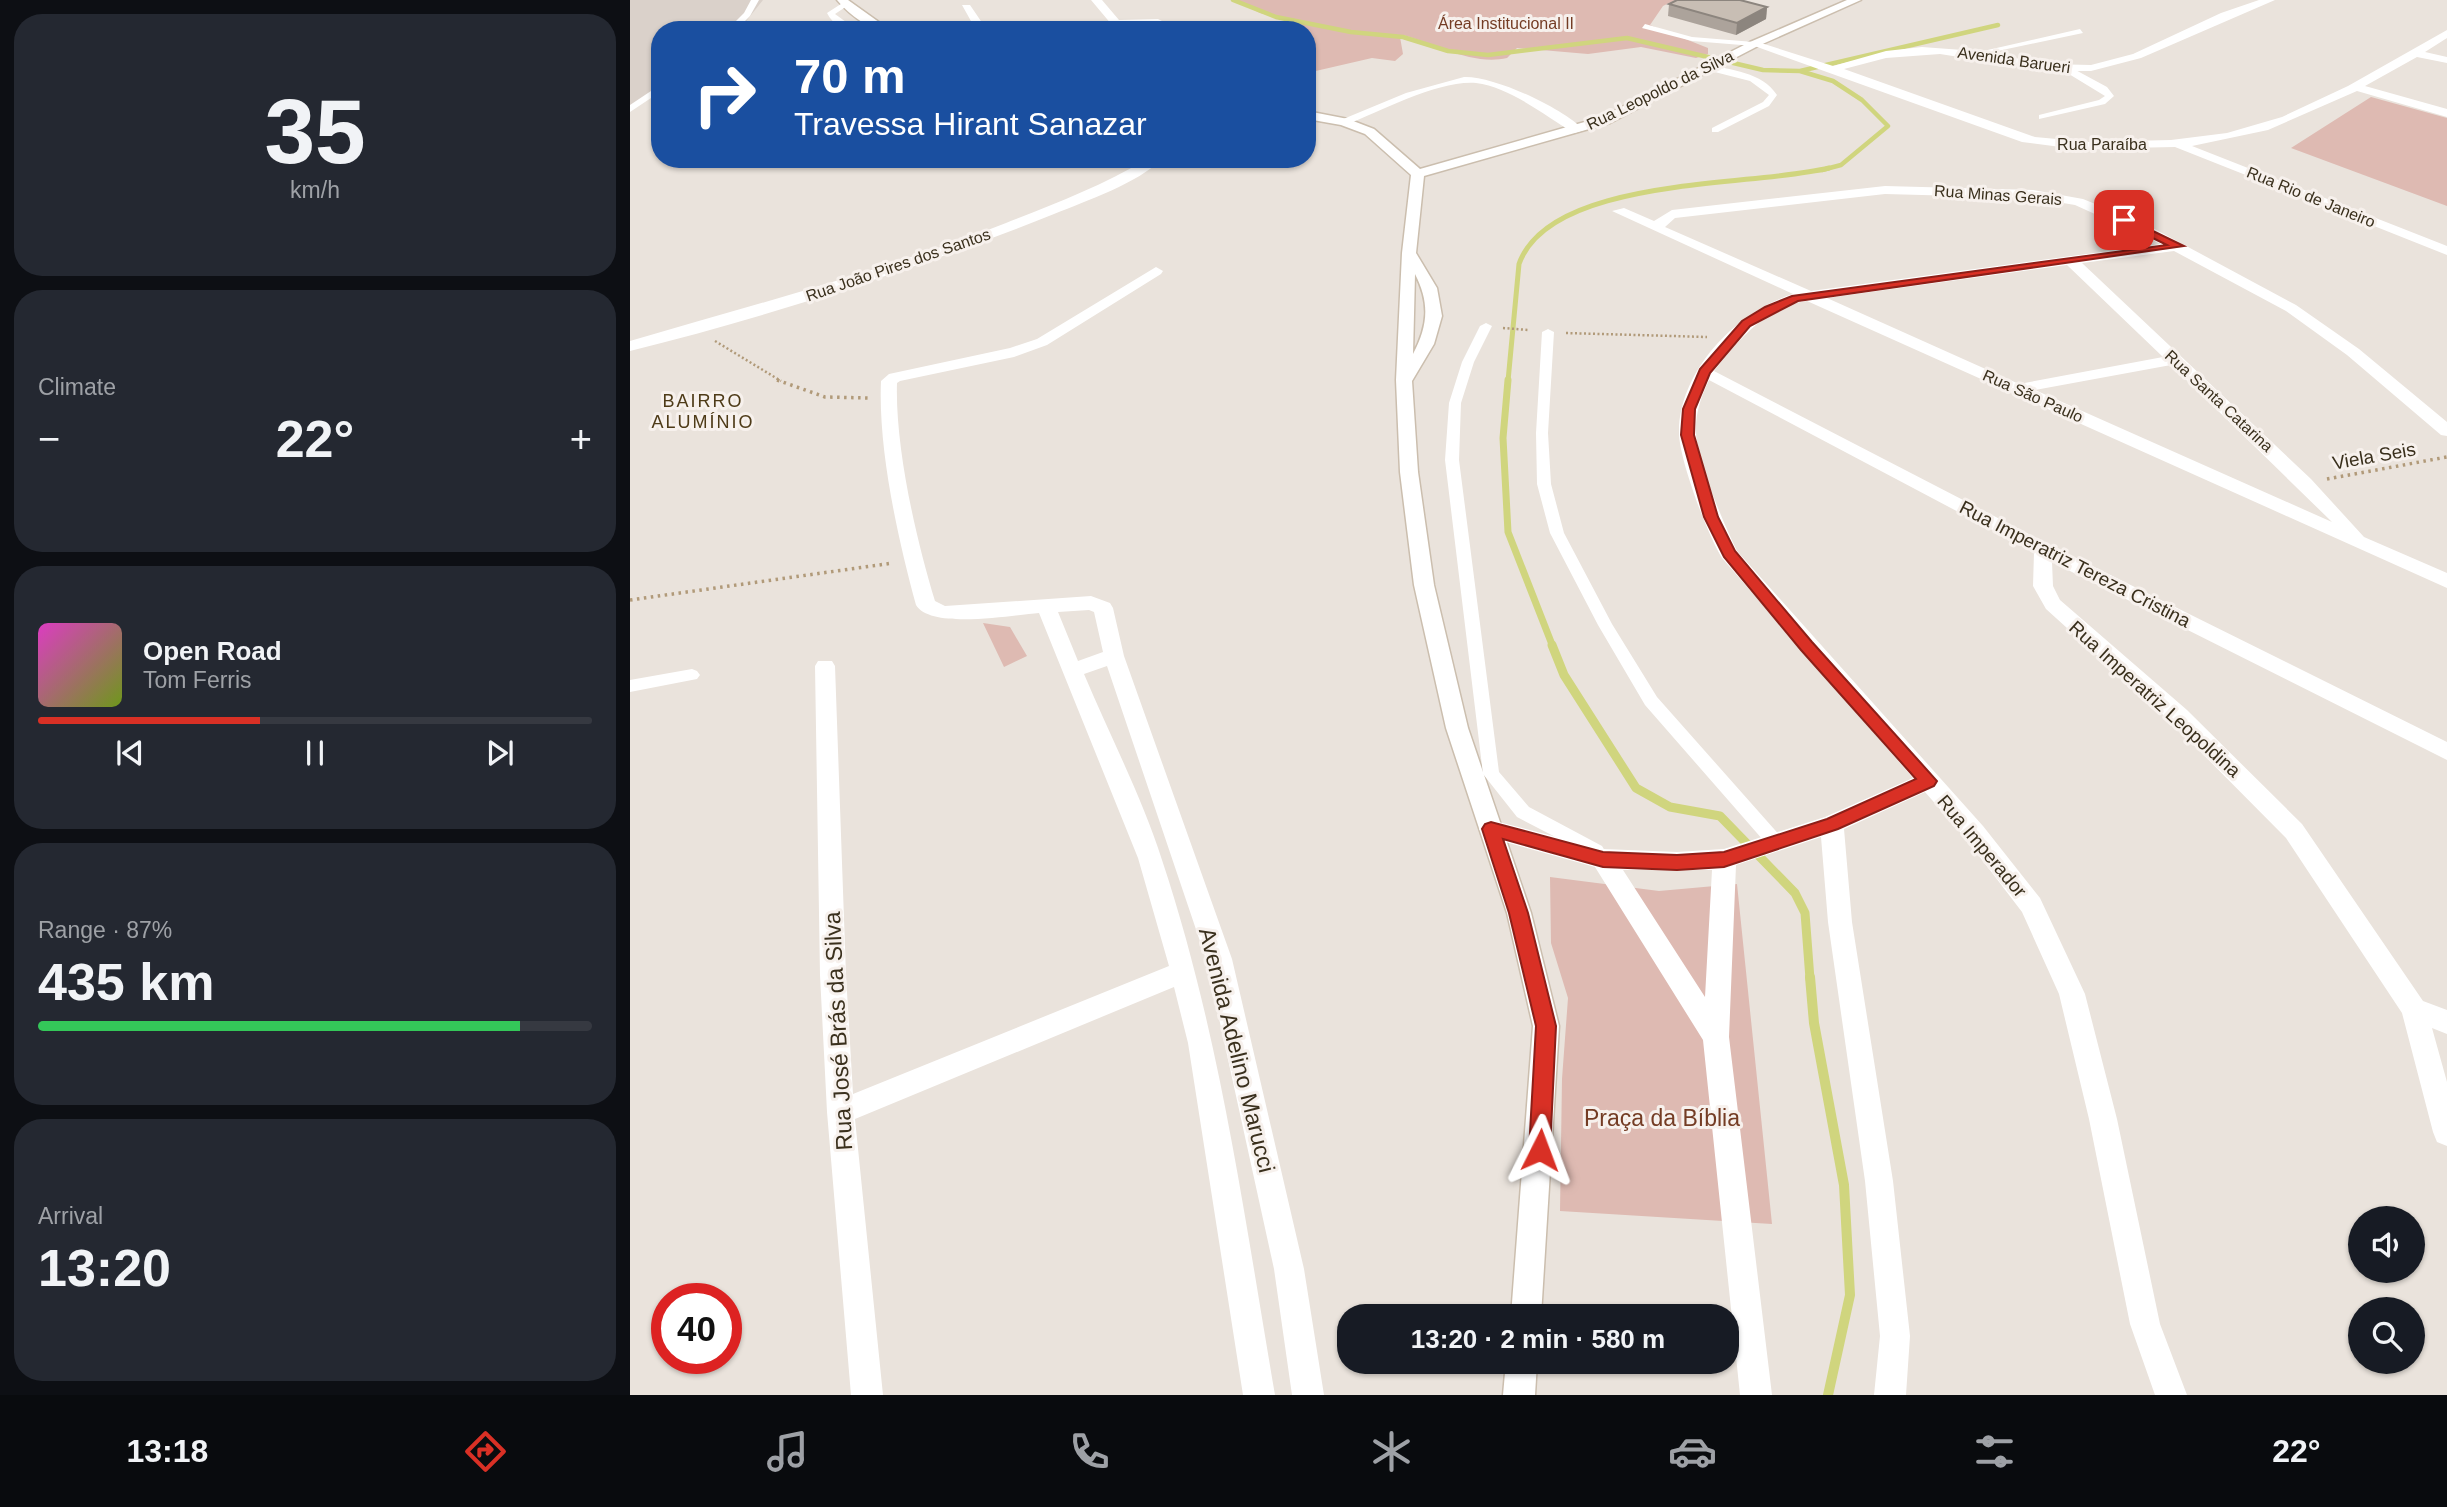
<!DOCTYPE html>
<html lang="en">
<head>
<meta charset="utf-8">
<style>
	:root { --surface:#171b24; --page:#242831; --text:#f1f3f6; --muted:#9ea1a6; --line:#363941; --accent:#d93025 }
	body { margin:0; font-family:Helvetica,sans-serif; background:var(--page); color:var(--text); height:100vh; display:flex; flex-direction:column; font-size:26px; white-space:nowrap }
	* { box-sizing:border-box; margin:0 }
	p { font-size:23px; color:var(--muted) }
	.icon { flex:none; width:38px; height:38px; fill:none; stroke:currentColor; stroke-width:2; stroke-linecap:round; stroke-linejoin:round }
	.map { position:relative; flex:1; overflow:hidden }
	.details { display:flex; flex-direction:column; gap:14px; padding:14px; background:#0d0f14; width:630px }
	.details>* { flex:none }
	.guide { position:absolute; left:21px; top:21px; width:665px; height:147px; border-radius:28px; box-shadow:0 2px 5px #0004; background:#1a4fa0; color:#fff; overflow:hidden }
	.fabs { position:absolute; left:1718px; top:1206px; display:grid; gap:14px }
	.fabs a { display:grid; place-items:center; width:77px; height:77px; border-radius:50%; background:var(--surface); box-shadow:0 2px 5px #0004; font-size:35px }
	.speed { position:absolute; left:21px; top:1283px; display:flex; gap:14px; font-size:35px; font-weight:700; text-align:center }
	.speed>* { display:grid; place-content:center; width:91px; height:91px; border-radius:50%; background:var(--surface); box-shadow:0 2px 5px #0004; line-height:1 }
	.speed .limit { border:10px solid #d22; background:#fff; color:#111 }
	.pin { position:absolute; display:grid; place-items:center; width:60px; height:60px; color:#fff; margin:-30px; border-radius:14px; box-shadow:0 4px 10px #0006 }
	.me { position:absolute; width:77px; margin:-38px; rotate:3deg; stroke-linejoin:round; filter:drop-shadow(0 0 5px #0008) }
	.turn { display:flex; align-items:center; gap:24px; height:147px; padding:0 28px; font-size:32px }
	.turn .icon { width:91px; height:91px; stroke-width:2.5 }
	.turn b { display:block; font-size:49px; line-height:60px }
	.big { font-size:52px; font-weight:700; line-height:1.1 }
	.details .tile { flex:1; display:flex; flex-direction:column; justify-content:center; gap:10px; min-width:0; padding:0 24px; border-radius:28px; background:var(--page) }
	.details .dial { align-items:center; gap:0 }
	.dial b { font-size:91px; line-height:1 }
	.song { display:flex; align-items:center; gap:21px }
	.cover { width:84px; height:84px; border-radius:10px; background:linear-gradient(135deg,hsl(310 70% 55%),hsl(80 70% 35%)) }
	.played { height:7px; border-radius:4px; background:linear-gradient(90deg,var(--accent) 40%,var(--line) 40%) }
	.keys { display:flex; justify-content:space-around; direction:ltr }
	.heat { display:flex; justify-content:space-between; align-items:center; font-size:38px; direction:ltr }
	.charge { height:10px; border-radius:5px; background:linear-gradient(90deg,#34c759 87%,var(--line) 0) }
	.trip { position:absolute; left:707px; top:1304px; width:402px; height:70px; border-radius:28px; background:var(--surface); box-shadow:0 2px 5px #0004; font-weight:700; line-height:70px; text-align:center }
	.menu { display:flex; height:112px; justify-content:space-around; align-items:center; background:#090b0e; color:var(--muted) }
	.menu .icon { width:49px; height:49px }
	.menu .selected { color:var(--accent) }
	.menu b { font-size:32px; color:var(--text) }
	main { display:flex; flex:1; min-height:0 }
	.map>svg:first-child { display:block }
</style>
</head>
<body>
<main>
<section class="details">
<div class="tile dial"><b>35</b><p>km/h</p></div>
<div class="tile"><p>Climate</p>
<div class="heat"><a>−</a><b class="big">22°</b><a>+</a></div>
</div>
<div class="tile">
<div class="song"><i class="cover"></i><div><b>Open Road</b><p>Tom Ferris</p></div></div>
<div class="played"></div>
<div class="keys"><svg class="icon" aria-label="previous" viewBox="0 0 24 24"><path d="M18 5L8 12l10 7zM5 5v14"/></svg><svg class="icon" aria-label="pause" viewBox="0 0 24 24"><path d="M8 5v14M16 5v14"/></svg><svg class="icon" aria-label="next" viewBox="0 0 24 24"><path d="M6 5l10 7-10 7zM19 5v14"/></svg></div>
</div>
<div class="tile"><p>Range · 87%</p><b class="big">435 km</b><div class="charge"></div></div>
<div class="tile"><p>Arrival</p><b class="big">13:20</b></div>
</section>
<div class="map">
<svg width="1817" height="1395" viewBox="0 0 1817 1395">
	<rect width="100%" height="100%" fill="#eae3dc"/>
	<path fill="#dad1ca" d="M0,0H133L109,30H30V89L0,111Z"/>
	<path fill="#debab2" d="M604,0H1045L1033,6L1020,25L1078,48V54L1066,58L1011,47L958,54L887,48L877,58C843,66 806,44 773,35L770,37L773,54L765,61L742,58L677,73V30H649L658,20L630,13Z
		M1741,97L1817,118V206L1661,148Z
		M353,623L380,627L397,656L374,667Z
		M920,877L1029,891L1107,884L1142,1224L930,1211L932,1079L938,998L921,943Z"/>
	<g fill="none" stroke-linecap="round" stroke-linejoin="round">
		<path stroke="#d0d57e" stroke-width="4.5" d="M603,0L646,17L721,32L773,37L818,51L858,55L997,38L1133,70L1170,71L1203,81L1232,100L1258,126L1211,165L1192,170
			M1170,71L1368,25"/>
		<path stroke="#d0d57e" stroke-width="5" d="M878,381L889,264C920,176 1123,187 1199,168"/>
		<path stroke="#d0d57e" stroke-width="7" d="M878,380L873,438L878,532L923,647"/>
		<path stroke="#d0d57e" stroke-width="9" d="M922,645L934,675L1006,788L1040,807L1090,816L1165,893L1175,913L1180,979"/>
		<path stroke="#d0d57e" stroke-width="10" d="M1180,977L1184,1023L1214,1185L1220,1295L1198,1395"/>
		<g stroke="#cbbeae" stroke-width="3">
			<path id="secondary" d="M207,0H218L260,30C238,30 221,16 207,0Z
				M1217,0H1231L1128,46L980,123L794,176L786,253L807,288L812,316L804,344L782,381L788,472L804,585L838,728L901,913L929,1026L911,1316H881L903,1026L877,913L816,728L784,585L770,472L766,380L772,253L781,175L735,134L711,125L677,119V111L718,119L744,129L790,169L972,117L1120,42ZM785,274C800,303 798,326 783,354Z
				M876,1362H907L905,1395H873Z"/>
		</g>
		<path stroke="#b19a79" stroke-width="2.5" stroke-dasharray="2 2.5" stroke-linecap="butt" d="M873,328L899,330
			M936,333L1077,337
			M85,341L151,381"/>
		<path stroke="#b19a79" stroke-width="3.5" stroke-dasharray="2.5 4.5" stroke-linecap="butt" d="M147,380L195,397L240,398
			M1697,479L1817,457
			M0,600L263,563"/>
		<path fill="#fff" fill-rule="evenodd" d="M121,0H129L120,16L106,30H97L114,13Z
			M214,2L217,6L205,14L227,30C214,30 203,25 197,13Z
			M1015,24L1062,37L1124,42L1128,44L1124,46L1062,41L1012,28Z
			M1450,29L1453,33L1344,56L1340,54Z
			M1076,64C1101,70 1132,72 1147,95L1139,106L1088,132H1082V128L1133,102L1139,95L1120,81L1073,69V65Z
			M1434,67H1440L1477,87L1484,96L1475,104L1409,119V115L1469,100L1475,96L1434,71Z
			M677,83L684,89L677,97Z
			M30,85V92L0,112V105Z
			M185,159H197L189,164L186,163Z
			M856,323L862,326L844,362L831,403L829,460L869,772L899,807L972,846L975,851L972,856L966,858L887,817L853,774L815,460L819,403L832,362L850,326Z
			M918,329L924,332L918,433L921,484L934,533L982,624L1027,697L1152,838L1155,843L1152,848L1146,850L1140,848L1015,705L968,625L920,533L907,484L906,433L912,332Z
			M62,669L67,671L70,675L67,679L0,692V680Z"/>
		<path fill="#fff" fill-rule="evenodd" d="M461,0H472L489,20L528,19L550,30H536L526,25H482Z
			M1629,0H1645L1511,58L1461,71H1418L1310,54L1256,58L1214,69L1405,137L1459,142L1541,140L1597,133L1652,117L1718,86L1817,30V38L1795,52L1817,57V63L1787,57L1735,86L1817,109V117L1727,91L1638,130L1562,146L1817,246V255L1545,147L1446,149L1392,142L1119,44L1128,42L1203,66L1256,51L1292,47L1346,51L1418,64L1461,65L1503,54L1591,13Z
			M332,5H340L357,30H346Z
			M834,77C865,76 932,108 954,130L944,133C915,116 880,87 846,83C809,80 751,111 716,125L706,122L776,93Z
			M517,159H532C508,183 456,201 424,214C289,268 141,316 0,351V341C126,304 253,271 376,223C424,204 472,186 517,159Z
			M1255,186L1403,190L1453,199L1519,226L1666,305L1729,349L1817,422V436L1811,435L1717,355L1656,311L1544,251L1452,263L1681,479L1734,537L1817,573V588L1177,301C1137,306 1108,340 1084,371L1420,545L1817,742V760L1422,562L1423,586L1430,600L1557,710L1672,824L1793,1001L1817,1010V1034L1802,1028L1817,1082V1146L1807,1142L1803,1132L1772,1013L1656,838L1541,722L1416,609L1403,586L1404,552L1079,380C1071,397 1065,414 1066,433C1067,462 1094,524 1107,551L1353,826L1410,898L1455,994L1487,1119L1530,1324L1557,1395H1525L1500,1324L1459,1119L1429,994L1392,912L1337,840L1295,792L1214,829L1222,922L1263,1181L1280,1336L1276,1395H1244L1250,1336L1235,1181L1198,922L1191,837L1106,865L1099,1037L1142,1395H1110L1073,1040L965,867L861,838L853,836L849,829L853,822L861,820L973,849L1047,852L1094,849L1195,817L1283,778L1092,558C1078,536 1048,457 1049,431C1050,370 1106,312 1163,294L982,211L994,208L1024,221L1042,210ZM1255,194L1403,198L1445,205L1531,244L1181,291L1035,227L1045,218ZM1437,265L1533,357L1389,384L1197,298ZM1541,365L1702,522L1405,390ZM993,870H1082L1075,997Z
			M526,267L533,271L531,274L417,345L384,357L270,381L267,383C265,447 286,539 305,601L315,606L461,596L480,603L483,608L494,656L602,959L674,1269L694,1395H662L644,1269L576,959L477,666L454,674C480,736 512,797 532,860C590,1034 614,1215 645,1395H613L558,1043L544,987L225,1119L253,1395H221L197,1112L190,975L185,666L188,661H202L205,666L216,975L223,1094L539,966L508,858L409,613C382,615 301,630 286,605C268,539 248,450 251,381L259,374L380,348L407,339ZM459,610L464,612L473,652L448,661L428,612Z"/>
		<use href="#secondary" fill="#fff" fill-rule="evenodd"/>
	</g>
	<path fill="#aca39b" d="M1039,4L1137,7L1136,19L1106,35L1038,16Z"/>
	<path fill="#8c857e" d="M1137,7L1136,19L1106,35L1107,23Z"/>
	<path fill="#c8beb4" stroke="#8c857e" stroke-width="2" d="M1047,0H1110L1137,7L1107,23L1039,4Z"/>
	<path fill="#d93025" stroke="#8d1f18" stroke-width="2" d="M1494,217L1554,246L1168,301L1120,326L1080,373L1065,409L1064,435L1088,517L1105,551L1182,642L1307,781L1304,786L1208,829L1094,867L1047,870L973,867L873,839L898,913L926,1026L920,1150L917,1157L910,1160L902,1157L899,1150L906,1026L879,913L852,829L855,824L861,822L973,852L1047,855L1094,852L1197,819L1286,779L1171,650L1094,557L1074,517L1051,435L1053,409L1070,369L1112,321L1135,307L1162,296L1537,245L1490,222L1489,220Z"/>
	<g text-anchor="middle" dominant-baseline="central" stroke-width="6" stroke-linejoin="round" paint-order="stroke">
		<g font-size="16" fill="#743c24" stroke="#f7f1ed">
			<text x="876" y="23">Área Institucional II</text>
		</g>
		<g font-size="16" fill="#3a301d" stroke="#f7f1ed">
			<text transform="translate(1384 60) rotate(8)">Avenida Barueri</text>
			<text transform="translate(1030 90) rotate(-26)">Rua Leopoldo da Silva</text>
			<text x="1472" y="144">Rua Paraíba</text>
			<text transform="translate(1368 195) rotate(4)">Rua Minas Gerais</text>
			<text transform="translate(1681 197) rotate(22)">Rua Rio de Janeiro</text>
			<text transform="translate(268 265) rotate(-19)">Rua João Pires dos Santos</text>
			<text transform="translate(1403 396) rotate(24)">Rua São Paulo</text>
			<text transform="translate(1589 401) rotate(43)">Rua Santa Catarina</text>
		</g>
		<g font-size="18" letter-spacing="2" fill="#4e3b18" stroke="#f7f1ed">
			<text x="73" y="401">BAIRRO<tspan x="73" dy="21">ALUMÍNIO</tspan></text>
		</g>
		<g font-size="19" fill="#3a301d" stroke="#f7f1ed">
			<text transform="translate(1744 456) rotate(-10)">Viela Seis</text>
			<text transform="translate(1445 564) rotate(27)">Rua Imperatriz Tereza Cristina</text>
			<text transform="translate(1525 699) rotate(42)">Rua Imperatriz Leopoldina</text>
			<text transform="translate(1352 846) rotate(50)">Rua Imperador</text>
		</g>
		<g font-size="23" fill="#3a301d" stroke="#f7f1ed">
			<text transform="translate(208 1031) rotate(-93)">Rua José Brás da Silva</text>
			<text transform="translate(607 1050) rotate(76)">Avenida Adelino Marucci</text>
		</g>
		<g font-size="23" fill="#743c24" stroke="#f7f1ed">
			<text x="1032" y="1118">Praça da Bíblia</text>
		</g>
	</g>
</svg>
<div class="fabs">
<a><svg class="icon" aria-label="sound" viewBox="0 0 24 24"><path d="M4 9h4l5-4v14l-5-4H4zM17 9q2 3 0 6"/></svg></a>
<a><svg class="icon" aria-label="search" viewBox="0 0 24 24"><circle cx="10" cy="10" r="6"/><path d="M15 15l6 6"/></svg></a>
</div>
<div class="speed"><div class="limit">40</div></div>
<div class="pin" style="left:1494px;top:220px;background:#d93025"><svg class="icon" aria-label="arrive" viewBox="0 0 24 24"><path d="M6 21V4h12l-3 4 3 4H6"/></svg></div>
<svg class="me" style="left:910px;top:1150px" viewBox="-20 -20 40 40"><path d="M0-17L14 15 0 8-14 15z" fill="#d93025" stroke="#fff" stroke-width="4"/></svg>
<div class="trip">13:20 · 2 min · 580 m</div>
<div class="guide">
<div class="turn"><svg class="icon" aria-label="right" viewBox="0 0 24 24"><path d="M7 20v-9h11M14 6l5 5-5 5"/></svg><div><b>70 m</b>Travessa Hirant Sanazar</div></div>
</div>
</div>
</main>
<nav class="menu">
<b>13:18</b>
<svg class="icon selected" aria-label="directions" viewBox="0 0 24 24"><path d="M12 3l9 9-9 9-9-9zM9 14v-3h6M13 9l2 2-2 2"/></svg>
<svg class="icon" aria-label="music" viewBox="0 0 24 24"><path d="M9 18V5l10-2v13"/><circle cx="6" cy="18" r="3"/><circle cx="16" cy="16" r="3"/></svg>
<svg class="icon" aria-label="phone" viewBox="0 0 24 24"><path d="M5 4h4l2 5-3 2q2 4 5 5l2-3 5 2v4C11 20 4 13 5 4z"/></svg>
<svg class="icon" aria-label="climate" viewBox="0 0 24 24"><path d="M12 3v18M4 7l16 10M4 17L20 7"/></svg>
<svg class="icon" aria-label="car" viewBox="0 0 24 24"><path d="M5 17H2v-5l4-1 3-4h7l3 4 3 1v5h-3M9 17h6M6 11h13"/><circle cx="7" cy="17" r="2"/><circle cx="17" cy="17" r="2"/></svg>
<svg class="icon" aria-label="filters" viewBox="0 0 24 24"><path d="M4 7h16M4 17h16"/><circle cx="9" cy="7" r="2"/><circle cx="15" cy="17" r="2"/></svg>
<b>22°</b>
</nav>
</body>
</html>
